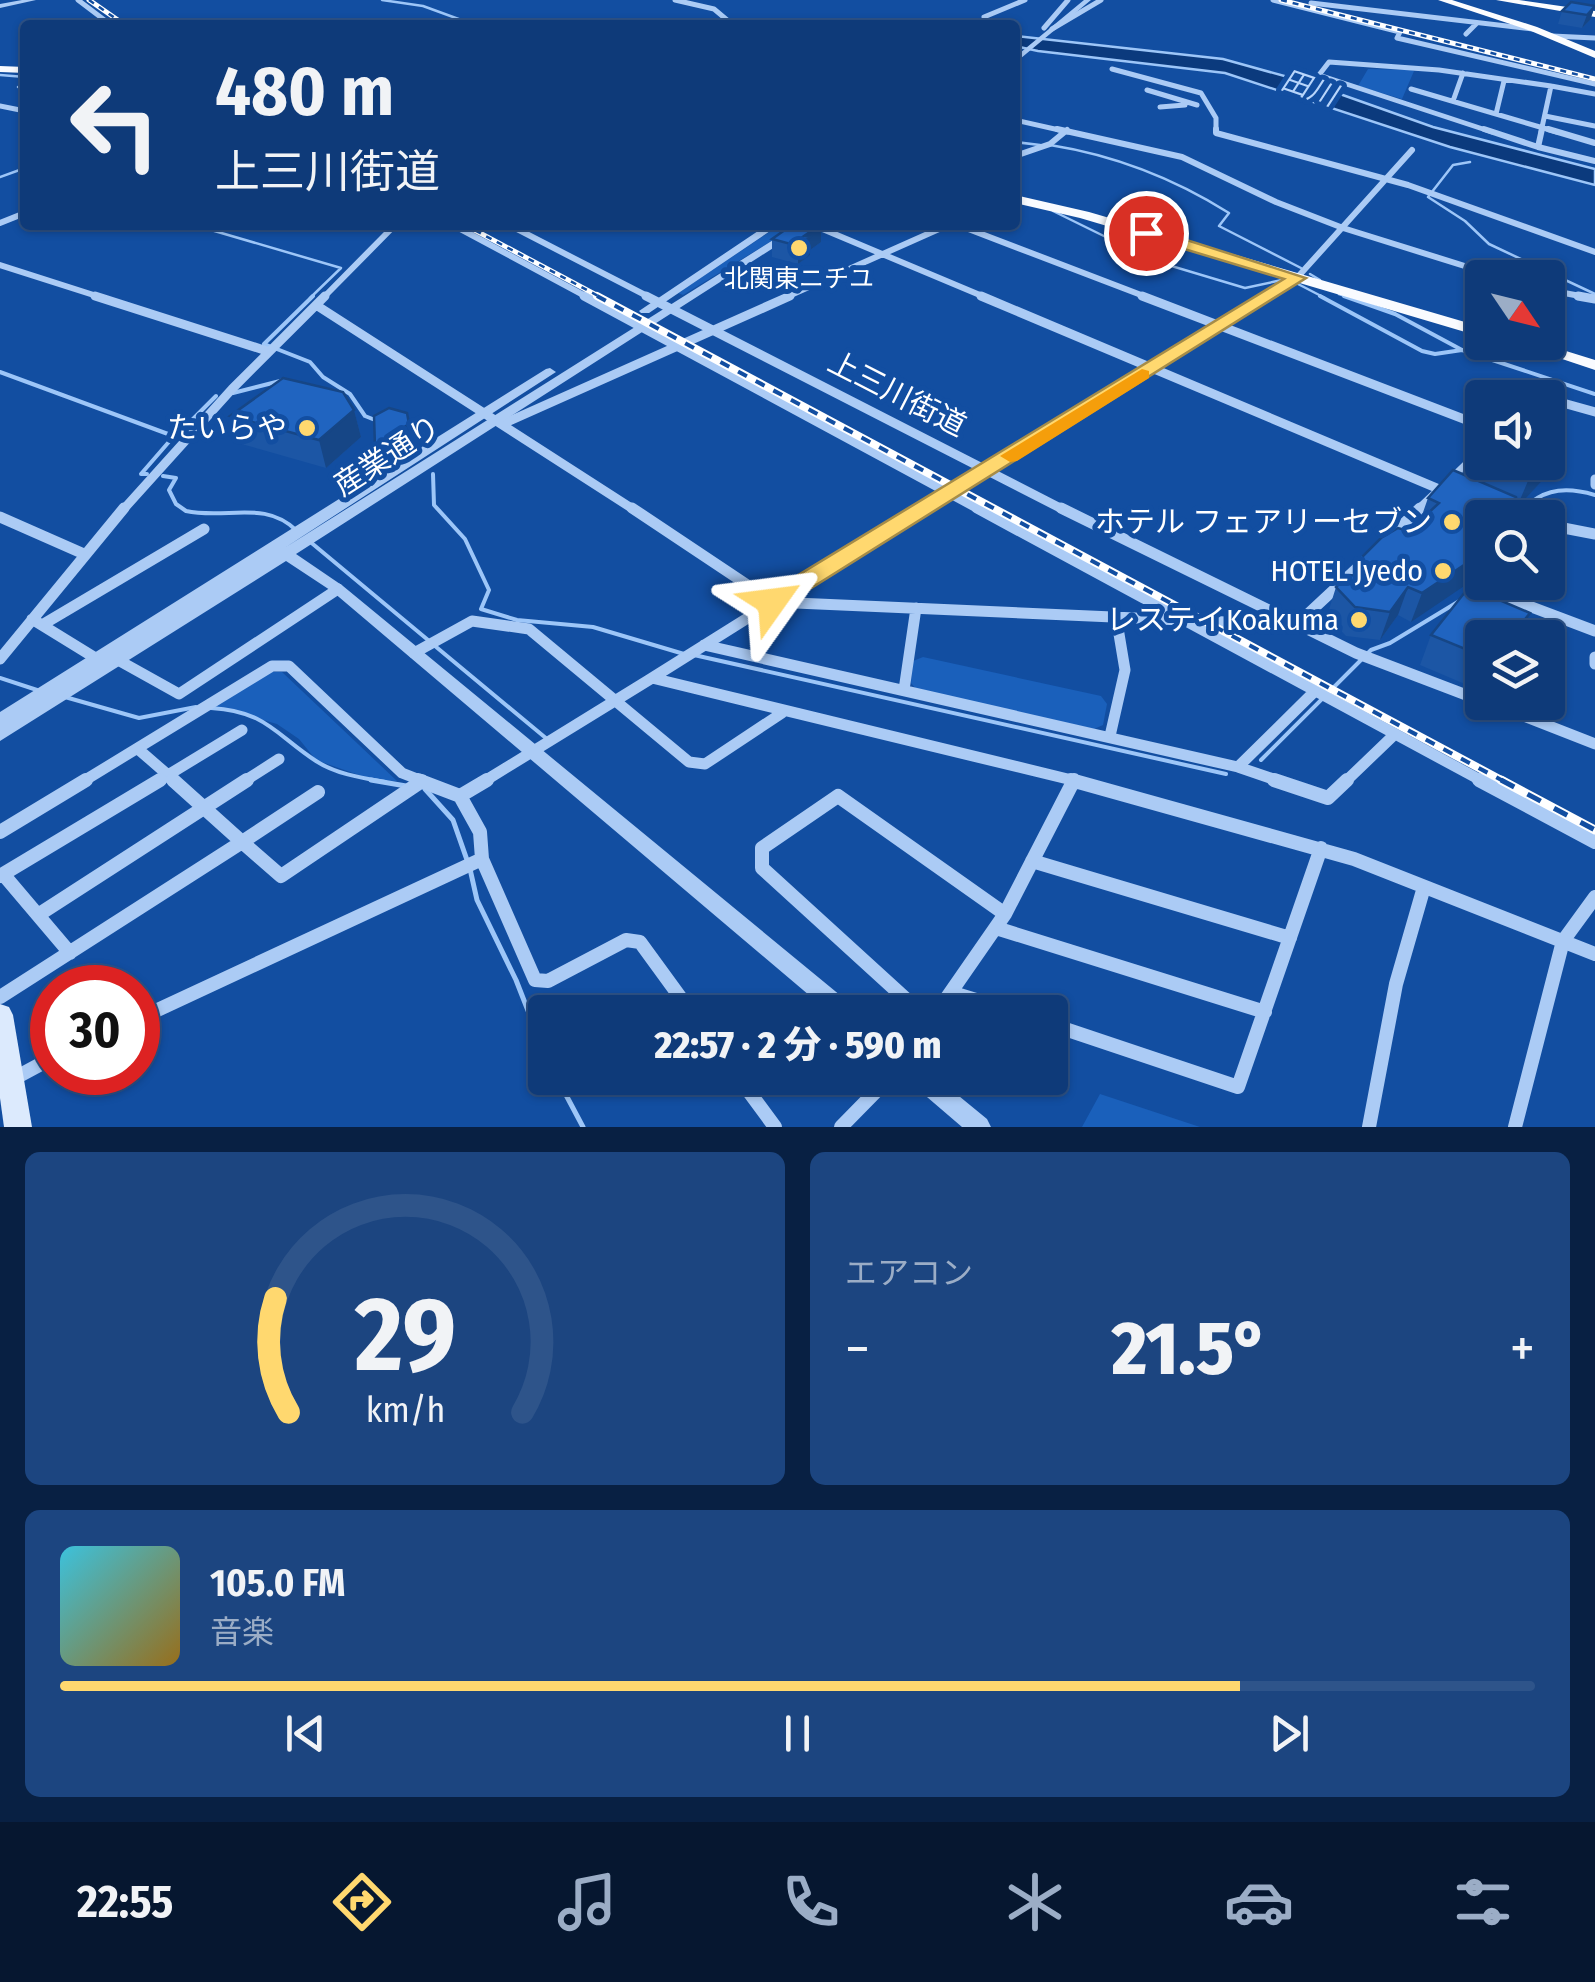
<!DOCTYPE html>
<html lang="ja">
<head>
<meta charset="utf-8">
<style>
	:root { --surface:#0e3a79; --page:#1c4580; --text:#f1f3f6; --muted:#9badc6; --line:#2e548a; --accent:#ffd86f }
	body { margin:0; font-family:"Fira Sans Condensed","Noto Sans JP",sans-serif; background:var(--page); color:var(--text); height:100vh; display:flex; flex-direction:column; font-size:38px; white-space:nowrap }
	* { box-sizing:border-box; margin:0 }
	p { font-size:32px; color:var(--muted) }
	.icon { flex:none; width:55px; height:55px; fill:none; stroke:currentColor; stroke-width:2; stroke-linecap:round; stroke-linejoin:round }
	.map { position:relative; height:1127px; overflow:hidden }
	.side { display:flex; flex-direction:column; gap:25px; padding:25px; background:#082043; flex:1 }
	.side>* { flex:none }
	.guide { position:absolute; left:20px; top:20px; width:1000px; height:210px; border-radius:10px; box-shadow:0 2px 8px #0004,0 0 0 2px var(--line); background:#0e3a79; color:var(--text); overflow:hidden }
	.needle { width:65px; rotate:125deg }
	.fabs { position:absolute; left:1465px; top:260px; display:grid; gap:20px }
	.fabs a { display:grid; place-items:center; width:100px; height:100px; border-radius:10px; background:var(--surface); box-shadow:0 2px 8px #0004,0 0 0 2px var(--line); font-size:50px }
	.speed { position:absolute; left:30px; top:965px; display:flex; gap:20px; font-size:50px; font-weight:700; text-align:center }
	.speed>* { display:grid; place-content:center; width:130px; height:130px; border-radius:50%; background:var(--surface); box-shadow:0 2px 8px #0004,0 0 0 2px var(--line); line-height:1 }
	.speed .limit { border:15px solid #d22; background:#fff; color:#111 }
	.pin { position:absolute; display:grid; place-items:center; width:85px; height:85px; color:#fff; margin:-42px; border:5px solid #fff; border-radius:50%; box-shadow:0 2px 10px #0007 }
	.me { position:absolute; width:110px; margin:-55px; rotate:59deg; stroke-linejoin:round; filter:drop-shadow(0 0 8px #0008) }
	.turn { display:flex; align-items:center; gap:35px; height:210px; padding:0 30px; font-size:45px }
	.turn .icon { width:130px; height:130px; stroke-width:2.5 }
	.turn b { display:block; font-size:70px; line-height:85px }
	.big { font-size:75px; font-weight:800; line-height:1.1 }
	.side .tile { flex:1; display:flex; flex-direction:column; justify-content:center; gap:15px; min-width:0; padding:0 35px; border-radius:15px; background:var(--page) }
	.side .dial { align-items:center; gap:0 }
	.dial svg { height:260px; overflow:visible; fill:none; stroke:var(--line); stroke-width:7; stroke-linecap:round; text-anchor:middle }
	.dial text { fill:var(--text); stroke:none }
	.song { display:flex; align-items:center; gap:30px }
	.cover { width:120px; height:120px; border-radius:15px; background:linear-gradient(135deg,hsl(190 70% 55%),hsl(40 70% 35%)) }
	.played { height:10px; border-radius:5px; background:linear-gradient(90deg,var(--accent) 80%,var(--line) 80%) }
	.keys { display:flex; justify-content:space-around; direction:ltr }
	.heat { display:flex; justify-content:space-between; align-items:center; font-size:55px; direction:ltr }
	.side .tiles { flex:1; display:grid; gap:25px; grid-template-columns:1fr 1fr }
	.tile:last-child { grid-column:span 2 }
	.trip { position:absolute; left:528px; top:995px; width:540px; height:100px; border-radius:10px; background:var(--surface); box-shadow:0 2px 8px #0004,0 0 0 2px var(--line); font-weight:800; line-height:100px; text-align:center }
	.menu { display:flex; height:160px; justify-content:space-around; align-items:center; background:#061730; color:var(--muted) }
	.menu .icon { width:70px; height:70px }
	.menu .active { color:var(--accent) }
	.menu b { font-size:45px; color:var(--text) }
	.map>svg:first-child { display:block }
</style>
</head>
<body>
<div class="map">
<svg width="1595" height="1127" viewBox="0 0 1595 1127">
	<rect width="100%" height="100%" fill="#124ea1"/>
	<path fill="#1a60bb" d="M1368,69L1411,70L1414,71L1402,99L1358,86Z
		M780,225L796,226L683,295L678,293Z
		M923,657L1101,696L1107,704L1103,725L1094,729L916,689L911,683L913,661Z
		M270,672H282L397,781L373,780L316,760L299,739L277,724L213,706Z
		M1100,1094L1200,1127H1082Z"/>
	<path fill="#0b3a7d" stroke="#9dc6f8" stroke-width="2.5" d="M1015,36L1223,59L1306,82L1433,127L1595,169V185L1450,147L1225,73L1038,51L1015,46Z"/>
	<g fill="none" stroke-linecap="round" stroke-linejoin="round">
		<path stroke="#9dc6f8" stroke-width="2.5" d="M382,0L423,6L475,25
			M0,75L25,77
			M25,83L18,87L25,91
			M1015,142L1040,145
			M1050,145C1113,155 1175,179 1229,213L1219,226L1301,268
			M1470,162L1453,165L1428,197L1465,221L1489,244L1595,294
			M0,177L25,168
			M1053,211L1116,242L1118,250L1245,288L1282,280
			M106,225H116
			M194,225L341,268L310,298
			M1310,274L1320,280
			M1298,284L1325,298
			M1339,294L1351,298"/>
		<path stroke="#9dc6f8" stroke-width="4" d="M313,296L264,344L310,362L323,377L350,394L365,416L375,420
			M1320,296L1422,351L1435,354L1462,350
			M1344,296L1395,314L1462,350L1595,394
			M0,372L168,434L187,425L216,396
			M233,393L284,380
			M409,426H416L424,437
			M147,474H141L174,436L170,434
			M433,474L434,505L465,539L489,590L481,609L517,620L593,627L684,654
			M163,476L176,478L169,490L176,504L186,511C226,520 265,499 297,531
			M1515,518C1538,490 1561,485 1595,495
			M308,540L428,640
			M1479,592L1497,582
			M435,646L547,739
			M694,655L1226,774
			M0,678L37,690
			M65,697L139,718L196,707
			M211,708C266,711 276,735 316,761C336,774 362,778 385,782
			M1261,760L1371,650L1390,643L1461,600"/>
		<path stroke="#9dc6f8" stroke-width="5" d="M371,780L406,786
			M425,789L453,820L467,860
			M470,869L477,900L516,980L545,1054
			M557,1078L583,1127"/>
		<path stroke="#abcbf5" stroke-width="5" d="M78,0L111,25
			M675,0L714,9L733,25
			M1273,0L1400,32L1397,38L1595,84
			M1311,3L1533,29
			M984,17L1025,0
			M1044,28L1068,0
			M1052,29L1101,0
			M1466,34L1477,23
			M1552,36L1595,38
			M1112,69L1201,93L1216,118V132
			M1551,86L1595,94
			M1411,89L1557,132
			M1147,90L1197,105
			M1453,101L1463,73
			M0,106L25,111
			M1160,107L1185,105
			M1496,114L1504,81
			M1545,116L1595,126
			M1015,120L1068,132
			M1492,132L1319,75L1329,62L1439,70L1551,86
			M1541,132L1551,86"/>
		<path stroke="#abcbf5" stroke-width="6" d="M1057,129L1182,157L1276,202L1343,228L1503,278
			M1216,129V133L1408,185L1595,252
			M1484,129L1538,147L1542,129
			M1548,129L1595,143
			M1538,147L1595,161
			M1015,156L1050,144L1067,130
			M0,223L25,213
			M453,225L589,298
			M509,225L651,298
			M813,225L987,298
			M958,225L1149,298
			M0,265L103,298
			M1548,290L1591,298
			M323,298L395,225
			M784,298L948,225
			M1265,298L1295,280L1412,150"/>
		<path stroke="#abcbf5" stroke-width="9" d="M95,296L267,351
			M325,296L316,305L636,511
			M584,296L982,511
			M646,296L1066,511
			M981,296L1446,492
			M1142,296L1482,426
			M1578,296L1595,299
			M1545,398L1595,412
			M505,423L790,296
			M1595,479V485
			M1451,480L1482,450
			M122,511L232,389L316,305
			M921,511L1269,296
			M1417,511L1434,495"/>
		<path stroke="#abcbf5" stroke-width="11" d="M632,508L773,602L925,508
			M977,508L1484,782
			M1061,508L1356,653L1482,701
			M0,517L84,554
			M1548,525L1595,534
			M1392,535L1420,508
			M1524,582L1505,597L1595,631
			M32,619L97,659L118,660L179,694L338,589
			M42,625L204,529
			M704,645L1238,767L1315,691
			M414,653L472,621L529,629L689,762L705,764L782,713
			M1595,657V664
			M0,659L124,508
			M652,678L773,602L1296,625L1369,557
			M904,690L916,608
			M1488,702L1595,744
			M1110,736L1125,670L1116,616
			M138,749L168,775L242,730
			M1238,767L1282,782
			M82,782L272,666H289L402,773L425,782
			M156,782L168,775L176,782
			M243,782L279,759
			M483,782L652,678L1080,782
			M1345,782L1395,734"/>
		<path stroke="#abcbf5" stroke-width="14" d="M418,780L460,796
			M487,780L460,796L480,832L482,859L535,980L548,981L626,940L640,942L691,1012
			M1071,780L1354,859L1595,954
			M1274,780L1328,798L1347,780
			M1479,780L1595,842
			M318,792L242,842L281,876L422,781
			M0,832L86,780
			M1032,861L1290,938
			M3,874L70,953
			M0,876L160,780
			M38,915L247,780
			M996,928L1265,1012
			M953,993L1015,1012
			M0,997L242,842L173,780
			M920,1012L762,868V848L838,796L1005,914
			M937,1012L1005,914L1074,780
			M138,1019L482,859
			M1050,1024L1238,1087L1321,848
			M739,1078L775,1127
			M0,1086L52,1058
			M841,1127L889,1078
			M1369,1127L1396,984L1424,887
			M1515,1127L1563,941L1595,897"/>
		<path fill="#abcbf5" fill-rule="evenodd" d="M22,0H36L0,8V4Z
			M1084,0H1091L1015,63V57Z
			M767,225H779L649,313H641L639,311Z
			M797,225H809L296,554L343,586L852,1005L855,1012H829L333,592L286,561L0,741V712L546,369L550,368L556,372L286,547Z
			M910,1078H937L987,1119L991,1127H962L913,1085Z"/>
		<path fill="#dceafd" fill-rule="evenodd" d="M0,1004L9,1007L13,1015L32,1127H4L0,1098Z"/>
		<path fill="#f9fbff" fill-rule="evenodd" d="M0,66L25,67V73L0,72Z
			M1015,195L1089,212L1482,327V337L1080,218L1015,203Z
			M1511,342H1537L1595,360V370Z"/>
		<path fill="#fcfdff" fill-rule="evenodd" d="M1438,0H1452L1537,27L1595,51V58L1531,31Z
			M1496,0H1519L1595,11V17Z"/>
		<g stroke="#fff" stroke-width="5">
			<path id="rail-far2" d="M89,0L125,25
				M1281,0L1595,79
				M465,225L602,298"/>
		</g>
		<g stroke="#fff" stroke-width="8">
			<path id="rail-far1" d="M597,296L1505,782"/>
		</g>
		<g stroke="#fff" stroke-width="9">
			<path id="rail" d="M1501,780L1595,830"/>
		</g>
		<use href="#rail-far2" stroke="#124ea1" stroke-width="2.5" stroke-dasharray="6" stroke-linecap="butt"/>
		<use href="#rail-far1" stroke="#124ea1" stroke-width="4" stroke-dasharray="10" stroke-linecap="butt"/>
		<use href="#rail" stroke="#124ea1" stroke-width="5" stroke-dasharray="15" stroke-linecap="butt"/>
	</g>
	<path fill="#1c56a5" d="M1595,6L1590,20L1582,28L1558,24L1562,11Z
		M792,225H821V242L810,250V255L798,264L772,257V239Z
		M354,410L361,437L326,468L238,443L230,416Z
		M1562,444L1550,472L1411,622L1398,615L1380,640L1346,636L1327,616L1336,587L1356,575L1363,556L1409,531L1420,521L1428,498L1462,474L1468,458Z
		M1530,613L1519,638H1482V686L1479,690L1420,665L1431,635Z"/>
	<path fill="#164686" d="M1595,6L1590,20L1582,28L1587,15Z
		M820,225H821V242L810,250V255L798,264V246L804,236Z
		M354,410L361,437L326,468L319,440Z
		M407,413L413,445L380,466L375,446Z
		M1562,444L1550,472L1516,509L1528,481L1545,462H1548V459Z
		M1482,553V574L1411,622L1422,593Z
		M1408,587L1398,615L1380,640L1390,612Z
		M1530,613L1519,638H1510Z"/>
	<path fill="#2064c0" stroke="#164686" stroke-width="2.5" d="M1571,2L1595,6L1587,15L1562,11Z
		M792,225H820L804,236L810,237L798,246L772,239Z
		M283,378L343,392L354,410L319,440L230,416Z
		M389,408L407,413L409,424L375,446L374,416Z
		M1548,437L1562,444L1548,459Z
		M1482,445V462H1545L1528,481L1468,458Z
		M1453,470L1516,497L1518,518H1482V553L1422,593L1408,587L1390,612L1355,607L1336,587L1349,575L1362,576L1363,556L1381,538L1398,528L1409,531L1439,503L1428,498Z
		M1469,587L1530,613L1510,638H1482V656L1431,635Z"/>
	<path fill="#ffd86f" stroke="#a68c48" stroke-width="2.5" d="M1141,229H1152L1306,278L781,607H764L761,602L764,596L1284,279L1141,236Z"/>
	<path fill="#f59e0b" d="M1142,369L1149,371V378L1017,461L1010,462L1000,456Z"/>
	<g fill="#ffd86f" stroke="#124ea1" stroke-width="4">
		<circle cx="799" cy="248" r="10"/>
		<circle cx="307" cy="428" r="10"/>
		<circle cx="1452" cy="522" r="10"/>
		<circle cx="1443" cy="571" r="10"/>
		<circle cx="1359" cy="620" r="10"/>
	</g>
	<g text-anchor="middle" dominant-baseline="central" stroke-width="10" stroke-linejoin="round" paint-order="stroke">
		<g font-size="25" fill="#fff" stroke="#124ea1">
			<text x="799" y="279">北関東ニチユ</text>
		</g>
		<g font-size="28" font-style="italic" fill="#b8d5fb" stroke="#124ea1">
			<text transform="translate(1309 88) rotate(19)">田川</text>
		</g>
		<g font-size="30" fill="#fff" stroke="#124ea1">
			<text transform="translate(897 394) rotate(27)">上三川街道</text>
			<text transform="translate(387 456) rotate(-33)">産業通り</text>
		</g>
		<g font-size="30" fill="#fff" stroke="#124ea1" text-anchor="end">
			<text x="287" y="428">たいらや</text>
			<text x="1432" y="522">ホテル フェアリーセブン</text>
			<text x="1423" y="571">HOTEL Jyedo</text>
			<text x="1339" y="620">レステイKoakuma</text>
		</g>
	</g>
</svg>
<div class="fabs">
<a><svg class="needle" viewBox="-14 -14 28 28"><path d="M0-13l5 13h-10z" fill="#e53935"/><path d="M0 13l5-13h-10z" fill="#9badc6"/></svg></a>
<a><svg class="icon" aria-label="sound" viewBox="0 0 24 24"><path d="M4 9h4l5-4v14l-5-4H4zM17 9q2 3 0 6"/></svg></a>
<a><svg class="icon" aria-label="search" viewBox="0 0 24 24"><circle cx="10" cy="10" r="6"/><path d="M15 15l6 6"/></svg></a>
<a><svg class="icon" aria-label="layers" viewBox="0 0 24 24"><path d="M12 4l9 5-9 5-9-5zM3 14l9 5 9-5"/></svg></a>
</div>
<div class="speed"><div class="limit">30</div></div>
<div class="pin" style="left:1146px;top:233px;background:#d93025"><svg class="icon" aria-label="arrive" viewBox="0 0 24 24"><path d="M6 21V4h12l-3 4 3 4H6"/></svg></div>
<svg class="me" style="left:772px;top:602px" viewBox="-20 -20 40 40"><path d="M0-17L14 15 0 8-14 15z" fill="#ffd86f" stroke="#fff" stroke-width="4"/></svg>
<div class="trip">22:57 · 2 分 · 590 m</div>
<div class="guide">
<div class="turn"><svg class="icon" aria-label="left" viewBox="0 0 24 24"><path d="M17 20v-9H6M10 6l-5 5 5 5"/></svg><div><b>480 m</b>上三川街道</div></div>
</div>
</div>
<section class="side">
<div class="tiles">
<div class="tile dial"><svg viewBox="0 0 100 80">
<path d="M14 69A42 42 0 1 1 86 69"/>
<path d="M14 69A42 42 0 0 1 10 34" stroke="#ffd86f"/>
<text x="50" y="56" font-size="32" font-weight="700">29</text>
<text x="50" y="72" font-size="11">km/h</text>
</svg></div>
<div class="tile"><p>エアコン</p>
<div class="heat"><a>−</a><b class="big">21.5°</b><a>+</a></div>
</div>
<div class="tile">
<div class="song"><i class="cover"></i><div><b>105.0 FM</b><p>音楽</p></div></div>
<div class="played"></div>
<div class="keys"><svg class="icon" aria-label="previous" viewBox="0 0 24 24"><path d="M18 5L8 12l10 7zM5 5v14"/></svg><svg class="icon" aria-label="pause" viewBox="0 0 24 24"><path d="M8 5v14M16 5v14"/></svg><svg class="icon" aria-label="next" viewBox="0 0 24 24"><path d="M6 5l10 7-10 7zM19 5v14"/></svg></div>
</div>
</div>
</section>
<nav class="menu">
<b>22:55</b>
<svg class="icon active" aria-label="directions" viewBox="0 0 24 24"><path d="M12 3l9 9-9 9-9-9zM9 14v-3h6M13 9l2 2-2 2"/></svg>
<svg class="icon" aria-label="music" viewBox="0 0 24 24"><path d="M9 18V5l10-2v13"/><circle cx="6" cy="18" r="3"/><circle cx="16" cy="16" r="3"/></svg>
<svg class="icon" aria-label="phone" viewBox="0 0 24 24"><path d="M5 4h4l2 5-3 2q2 4 5 5l2-3 5 2v4C11 20 4 13 5 4z"/></svg>
<svg class="icon" aria-label="climate" viewBox="0 0 24 24"><path d="M12 3v18M4 7l16 10M4 17L20 7"/></svg>
<svg class="icon" aria-label="car" viewBox="0 0 24 24"><path d="M5 17H2v-5l4-1 3-4h7l3 4 3 1v5h-3M9 17h6M6 11h13"/><circle cx="7" cy="17" r="2"/><circle cx="17" cy="17" r="2"/></svg>
<svg class="icon" aria-label="filters" viewBox="0 0 24 24"><path d="M4 7h16M4 17h16"/><circle cx="9" cy="7" r="2"/><circle cx="15" cy="17" r="2"/></svg>
</nav>
</body>
</html>
